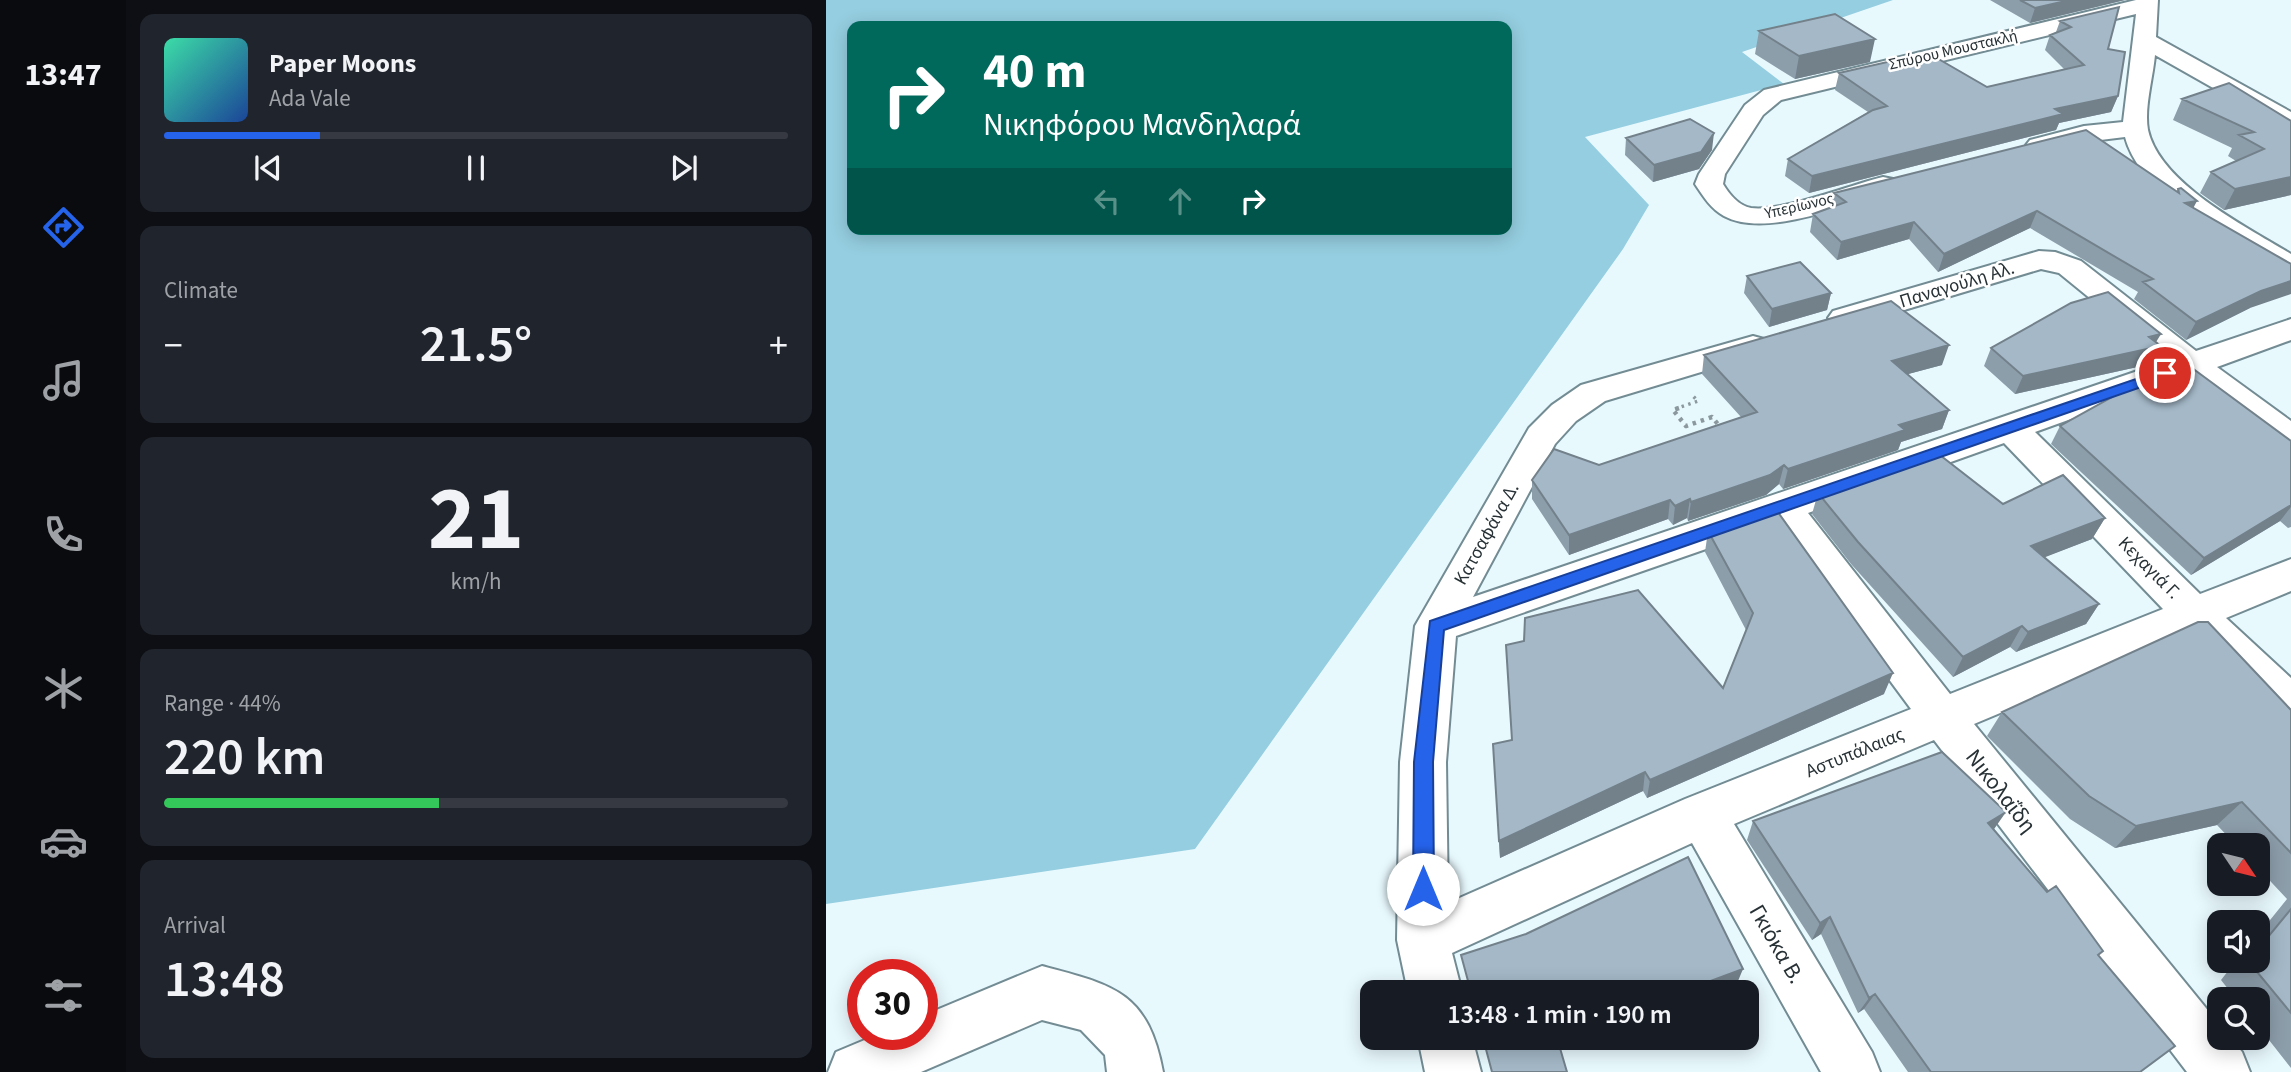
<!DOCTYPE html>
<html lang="en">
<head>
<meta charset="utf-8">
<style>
	:root { --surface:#171b24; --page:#20242c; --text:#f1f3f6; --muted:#9ea1a6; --line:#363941; --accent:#2563eb }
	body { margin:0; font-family:"Source Sans 3",sans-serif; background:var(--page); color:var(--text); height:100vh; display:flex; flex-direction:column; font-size:26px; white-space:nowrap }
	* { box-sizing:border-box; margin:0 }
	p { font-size:23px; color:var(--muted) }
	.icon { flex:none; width:38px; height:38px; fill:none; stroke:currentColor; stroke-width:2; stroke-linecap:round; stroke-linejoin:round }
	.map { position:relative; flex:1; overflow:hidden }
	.details { display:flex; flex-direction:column; gap:14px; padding:14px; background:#0d0f14; width:700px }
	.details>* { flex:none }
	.banner { position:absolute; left:21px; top:21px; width:665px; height:214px; border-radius:14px; box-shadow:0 4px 18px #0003; background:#00695c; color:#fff; overflow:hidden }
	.needle { width:46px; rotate:125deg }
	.buttons { position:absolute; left:1381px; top:833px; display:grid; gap:14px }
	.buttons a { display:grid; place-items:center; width:63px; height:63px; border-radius:14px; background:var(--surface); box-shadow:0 4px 18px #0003; font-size:35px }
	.speed { position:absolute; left:21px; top:959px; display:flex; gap:14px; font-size:35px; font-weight:700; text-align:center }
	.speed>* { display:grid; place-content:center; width:91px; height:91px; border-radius:50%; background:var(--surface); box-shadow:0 4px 18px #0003; line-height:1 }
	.speed .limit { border:10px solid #d22; background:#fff; color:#111 }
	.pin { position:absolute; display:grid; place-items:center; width:60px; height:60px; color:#fff; margin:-30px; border:4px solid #fff; border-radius:50%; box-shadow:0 2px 7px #0007 }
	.me { position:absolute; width:77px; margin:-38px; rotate:0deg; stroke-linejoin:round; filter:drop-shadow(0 0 5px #0008) }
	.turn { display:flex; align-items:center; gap:24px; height:147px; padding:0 21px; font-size:32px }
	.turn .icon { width:91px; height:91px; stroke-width:2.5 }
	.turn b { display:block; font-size:49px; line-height:60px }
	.lanes { display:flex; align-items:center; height:66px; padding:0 21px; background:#0003; justify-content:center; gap:35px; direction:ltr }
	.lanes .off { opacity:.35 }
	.big { font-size:52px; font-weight:600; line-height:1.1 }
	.details .card { flex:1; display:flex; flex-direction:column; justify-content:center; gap:10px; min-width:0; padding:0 24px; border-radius:14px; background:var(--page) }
	.details .dial { align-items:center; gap:0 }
	.dial b { font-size:91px; line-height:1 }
	.song { display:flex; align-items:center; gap:21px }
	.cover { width:84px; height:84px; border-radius:10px; background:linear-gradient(135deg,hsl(160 70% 55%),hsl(220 70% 35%)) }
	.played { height:7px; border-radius:4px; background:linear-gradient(90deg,var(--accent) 25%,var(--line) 25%) }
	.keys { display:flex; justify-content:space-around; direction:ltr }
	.heat { display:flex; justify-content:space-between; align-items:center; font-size:38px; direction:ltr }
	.charge { height:10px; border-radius:5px; background:linear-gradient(90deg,#34c759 44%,var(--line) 0) }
	.trip { position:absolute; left:534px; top:980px; width:399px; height:70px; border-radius:14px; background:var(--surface); box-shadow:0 4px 18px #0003; font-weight:600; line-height:70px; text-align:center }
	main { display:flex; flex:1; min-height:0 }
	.tabs { display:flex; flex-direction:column; width:126px; justify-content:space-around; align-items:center; background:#090b0e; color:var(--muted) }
	.tabs .icon { width:49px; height:49px }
	.tabs .active { color:var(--accent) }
	.tabs b { font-size:32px; color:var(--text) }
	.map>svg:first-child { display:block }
</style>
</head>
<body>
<main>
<nav class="tabs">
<b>13:47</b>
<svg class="icon active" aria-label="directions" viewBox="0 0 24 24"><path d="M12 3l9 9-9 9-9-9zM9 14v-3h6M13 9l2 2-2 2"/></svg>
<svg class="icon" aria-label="music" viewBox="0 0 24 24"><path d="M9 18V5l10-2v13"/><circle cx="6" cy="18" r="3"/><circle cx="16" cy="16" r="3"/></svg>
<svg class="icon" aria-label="phone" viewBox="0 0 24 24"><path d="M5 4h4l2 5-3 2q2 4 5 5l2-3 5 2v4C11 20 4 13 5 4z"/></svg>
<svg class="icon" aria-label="climate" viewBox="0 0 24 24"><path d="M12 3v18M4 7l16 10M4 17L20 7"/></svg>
<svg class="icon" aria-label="car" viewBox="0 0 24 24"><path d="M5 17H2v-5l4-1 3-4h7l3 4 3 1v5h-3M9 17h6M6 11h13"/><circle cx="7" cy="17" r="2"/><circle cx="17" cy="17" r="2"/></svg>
<svg class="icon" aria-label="filters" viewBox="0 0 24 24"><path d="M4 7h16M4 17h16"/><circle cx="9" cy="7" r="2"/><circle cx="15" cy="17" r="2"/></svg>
</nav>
<section class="details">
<div class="card">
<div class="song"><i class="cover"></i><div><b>Paper Moons</b><p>Ada Vale</p></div></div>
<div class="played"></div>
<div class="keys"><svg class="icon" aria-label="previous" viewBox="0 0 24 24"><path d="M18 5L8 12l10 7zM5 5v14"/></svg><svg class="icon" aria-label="pause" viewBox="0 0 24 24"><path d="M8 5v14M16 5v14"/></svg><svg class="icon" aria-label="next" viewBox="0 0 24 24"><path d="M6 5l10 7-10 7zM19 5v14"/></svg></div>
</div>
<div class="card"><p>Climate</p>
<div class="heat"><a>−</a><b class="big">21.5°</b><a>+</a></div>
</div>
<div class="card dial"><b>21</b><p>km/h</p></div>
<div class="card"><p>Range · 44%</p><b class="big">220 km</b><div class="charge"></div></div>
<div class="card"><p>Arrival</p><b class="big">13:48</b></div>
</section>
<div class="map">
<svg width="1465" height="1072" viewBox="0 0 1465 1072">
	<rect width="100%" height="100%" fill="#e8f9fe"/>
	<path fill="#95cee0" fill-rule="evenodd" d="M0,0H1067L916,52L958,84L759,137L823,205L797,249L369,849L0,904ZM26,26H681V229H26Z"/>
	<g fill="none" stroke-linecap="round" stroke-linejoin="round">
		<g stroke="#738c94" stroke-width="4">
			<path id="street" d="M1310,0H1332L1330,37L1465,112V130L1456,127L1329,55C1327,78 1318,108 1322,130C1334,184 1421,227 1465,254V276L1454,273C1405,242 1315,197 1299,137L1258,142L1213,153L1204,150L1200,145L1204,140L1258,126L1297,122L1310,14L955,100L937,115L899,174L897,184C903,194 913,206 925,208C958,212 1023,185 1057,177L1067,179L1071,185L1067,191C1023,203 940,239 898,216C885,209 877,196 869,184L873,174L919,105L938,90Z
				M1213,251L1229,252L1255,261L1370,351L1465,319V340L1391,367L1465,421V451L1452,448L1361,377L1209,432L1374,594L1465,559V591L1400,618L1465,678V725L1449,719L1362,634L1148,724L1393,1024V1038H1404L1416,1052L1424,1072H1361L1108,740L908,824L1046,1052L1054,1072H995L866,843L626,953L636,992H582L571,940L574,762L589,626L703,428L726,405L755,385L927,336L938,339L943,346L938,353L779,401L750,421L729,444L647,597L1341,361L1233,273L1215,269L1018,328L1007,325L1002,318L1007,311ZM1178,443L1337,609L1124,694L982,513ZM949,525L1085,709L859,799L622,903L620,762L630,636Z
				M216,966C288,985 322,992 337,1072H281L279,1055L255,1030L216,1020L95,1072H2L10,1052L53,1034H96V1016Z
				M592,1038H646L655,1072H599Z"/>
		</g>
		<path stroke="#8b999e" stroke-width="3.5" stroke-dasharray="2.5 4.5" stroke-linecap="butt" d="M849,409L872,401L866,395"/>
		<path stroke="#8b999e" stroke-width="4.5" stroke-dasharray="3.5 5" stroke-linecap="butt" d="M853,408L847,410L860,426L886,417L896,429"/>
		<use href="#street" fill="#fff" fill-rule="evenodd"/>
	</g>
	<path fill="#8d9eab" d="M1164,0H1299L1204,23Z
		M1234,21L1282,49L1292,96L1285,112L1233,123L1230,130L983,193L959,176L962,159L1042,112L1009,90L1013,73L1079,65L1161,87L1239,70L1219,50L1224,35L1230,32Z
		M933,31L1044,62L969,79L929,54Z
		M1356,99L1465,121V195L1398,210L1374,193L1385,172L1410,161L1402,156L1406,148L1347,120Z
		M800,138L886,150L873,169L827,182L799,155Z
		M1352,189L1367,208L1424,308L1360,340L1308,299L1312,292L1204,228L1112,272L1083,239L1011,260L984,232L987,214L1004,208L1008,193L1351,191Z
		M921,276L1005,293L1001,310L943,327L918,293Z
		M1330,342L1325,364L1189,394L1158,366L1165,348Z
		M878,355L1116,365L1082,374L1123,410L1116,429L1075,442L1072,450L957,489L953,484L940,495L862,521L861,518L847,525L842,519L743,555L706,499V480L773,465L915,417L876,374Z
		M1234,426L1465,441V527L1462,528L1454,521L1365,575L1225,444Z
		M992,493L1177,504L1279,518L1266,539L1218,557L1273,604L1260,624L1190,652L1184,647L1127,677L1025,564L986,514Z
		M882,531L1058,694L821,798L817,791L674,858L673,841L698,641L897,688L920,630L879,552Z
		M1465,710V1068L1432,1026V999H1410L1395,980L1410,961H1432V935L1461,899L1432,868V845H1410L1391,825L1289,848L1244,819L1161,736L1176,712Z
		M927,821L1168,829L1272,955L1314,1072H1082L1038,1009L1032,1013L995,934L986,940L921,840Z"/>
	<path fill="#73818b" d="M1244,0H1299L1204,23L1209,8Z
		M1049,39L1044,62L969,79L973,56Z
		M1292,96L1285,112L1233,123L1230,130L983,193L986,176L1229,109Z
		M888,133L886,150L873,169L827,182L828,165Z
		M1465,177V195L1398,210L1409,189Z
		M1371,201L1362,218L1359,203Z
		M1211,211L1204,228L1112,272L1118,254Z
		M1088,222L1083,239L1011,260L1015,242Z
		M1465,281V294L1424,308L1360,340L1370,322L1435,291Z
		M1005,293L1001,310L943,327L946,309Z
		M1335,334L1327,347L1335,346L1325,364L1189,394L1197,376Z
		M1123,345L1116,365L1060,380L1066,361Z
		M1123,410L1116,429L1075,442L1072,450L957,489L962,469L1073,425Z
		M958,465L953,484L940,495L862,521L865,502Z
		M864,499L861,518L847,525L849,506Z
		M844,500L842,519L743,555V535Z
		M1465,505V507L1454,521L1365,575L1378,558Z
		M1279,518L1266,539L1194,567L1205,546Z
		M1273,604L1260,624L1190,652L1202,632Z
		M1196,626L1184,647L1127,677L1137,657Z
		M1067,673L1058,694L821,798L824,780Z
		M819,772L817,791L674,858L673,841Z
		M1416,802L1391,825L1289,848L1310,826Z
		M1180,812L1166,832L1162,823Z
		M1004,917L995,934L986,940L994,923Z
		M917,969L912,981L882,992H855Z
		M1049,994L1038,1009L1032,1013L1043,998Z"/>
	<path fill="#a4b8c7" stroke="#73818b" stroke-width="2" d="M1194,0H1244L1209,8Z
		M1293,7L1282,49L1299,52L1292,96L1229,109L1237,114L986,176L962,159L1047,110L1061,106L1013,73L1070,60L1079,65L1109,57L1161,87L1258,65L1224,35L1245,27L1234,21Z
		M1009,14L1049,39L973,56L933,31Z
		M1403,83L1465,121V177L1409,189L1385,172L1438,149L1413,135L1428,132L1356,99Z
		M864,119L888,133L875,152L828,165L800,138Z
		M1260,130L1353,193L1352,189L1355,188L1371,201L1359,203L1465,264V281L1435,291L1370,322L1317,282L1327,279L1211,211L1118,254L1088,222L1015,242L987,214L1020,202L1008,193Z
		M974,262L1005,293L946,309L921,276Z
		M1282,292L1335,334L1323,337L1335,346L1197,376L1165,348L1245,303Z
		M1065,301L1123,345L1066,361L1123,410L1073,425L1079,430L962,469L958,465L944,475L865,502L864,499L849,506L844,500L743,535L706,480L728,449L773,465L931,412L878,355Z
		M1362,365L1465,441V505L1378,558L1234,426L1308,385Z
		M1110,452L1177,504L1237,475L1279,518L1205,546L1273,604L1202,632L1196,626L1137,657L1032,542L992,493Z
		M949,508L1067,673L824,780L819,772L673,841L667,744L686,740L680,645L698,641L699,618L812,590L897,688L927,613L882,531Z
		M1372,622H1382L1465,710V853L1416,802L1310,826L1263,796L1176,712Z
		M1116,752L1180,812L1162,823L1221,892L1230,886L1277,951L1272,955L1349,1046L1314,1072H1105L1049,994L1043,998L1004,917L994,923L927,821Z
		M862,857L917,969L855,992H645L635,955L700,934Z
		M1465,909V1013L1422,961H1432V949Z
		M657,1038H731L741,1072H666Z"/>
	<path fill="#2563eb" stroke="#184099" stroke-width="2" d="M1339,369L1346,373L1344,377L618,630L607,762L608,889L605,896L597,899L590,896L587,889L588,762L604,621Z"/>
	<g text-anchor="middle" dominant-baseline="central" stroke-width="5" stroke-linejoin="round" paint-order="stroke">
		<g font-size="16" fill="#283236" stroke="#fff">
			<text transform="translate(1127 50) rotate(-13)">Σπύρου Μουστακλή</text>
			<text transform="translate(973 206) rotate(-13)">Υπερίωνος</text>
		</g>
		<g font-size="19" fill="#283236" stroke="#fff">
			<text transform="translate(1131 285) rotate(-17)">Παναγούλη Αλ.</text>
			<text transform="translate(661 534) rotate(-61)">Κατσαφάνα Δ.</text>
			<text transform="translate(1323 568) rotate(45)">Κεχαγιά Γ.</text>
			<text transform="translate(1029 753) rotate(-22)">Αστυπάλαιας</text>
		</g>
		<g font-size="23" fill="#283236" stroke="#fff">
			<text transform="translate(1175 791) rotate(52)">Νικολαΐδη</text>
			<text transform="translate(951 944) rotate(60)">Γκιόκα Β.</text>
		</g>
	</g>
</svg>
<div class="buttons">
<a><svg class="needle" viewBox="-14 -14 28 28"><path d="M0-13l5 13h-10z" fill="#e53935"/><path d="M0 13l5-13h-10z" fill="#9ea1a6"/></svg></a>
<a><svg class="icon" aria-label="sound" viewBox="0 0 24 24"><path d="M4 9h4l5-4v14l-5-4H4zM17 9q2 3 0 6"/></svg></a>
<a><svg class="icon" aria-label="search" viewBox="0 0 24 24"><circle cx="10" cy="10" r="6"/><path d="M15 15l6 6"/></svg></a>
</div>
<div class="speed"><div class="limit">30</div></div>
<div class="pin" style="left:1339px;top:373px;background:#d93025"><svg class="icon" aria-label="arrive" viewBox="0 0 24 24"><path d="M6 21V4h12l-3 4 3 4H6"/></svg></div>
<svg class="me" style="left:597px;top:889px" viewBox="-20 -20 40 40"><circle r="19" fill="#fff"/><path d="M0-13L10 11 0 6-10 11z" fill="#2563eb"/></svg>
<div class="trip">13:48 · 1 min · 190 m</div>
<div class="banner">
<div class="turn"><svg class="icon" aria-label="right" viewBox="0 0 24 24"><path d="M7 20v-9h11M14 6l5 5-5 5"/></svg><div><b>40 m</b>Νικηφόρου Μανδηλαρά</div></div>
<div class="lanes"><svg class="icon off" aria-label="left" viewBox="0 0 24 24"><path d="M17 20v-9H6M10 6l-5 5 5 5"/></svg><svg class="icon off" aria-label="ahead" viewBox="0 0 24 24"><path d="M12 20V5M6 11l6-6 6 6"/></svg><svg class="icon" aria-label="right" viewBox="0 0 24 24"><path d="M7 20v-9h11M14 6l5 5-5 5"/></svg></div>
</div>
</div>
</main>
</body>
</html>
